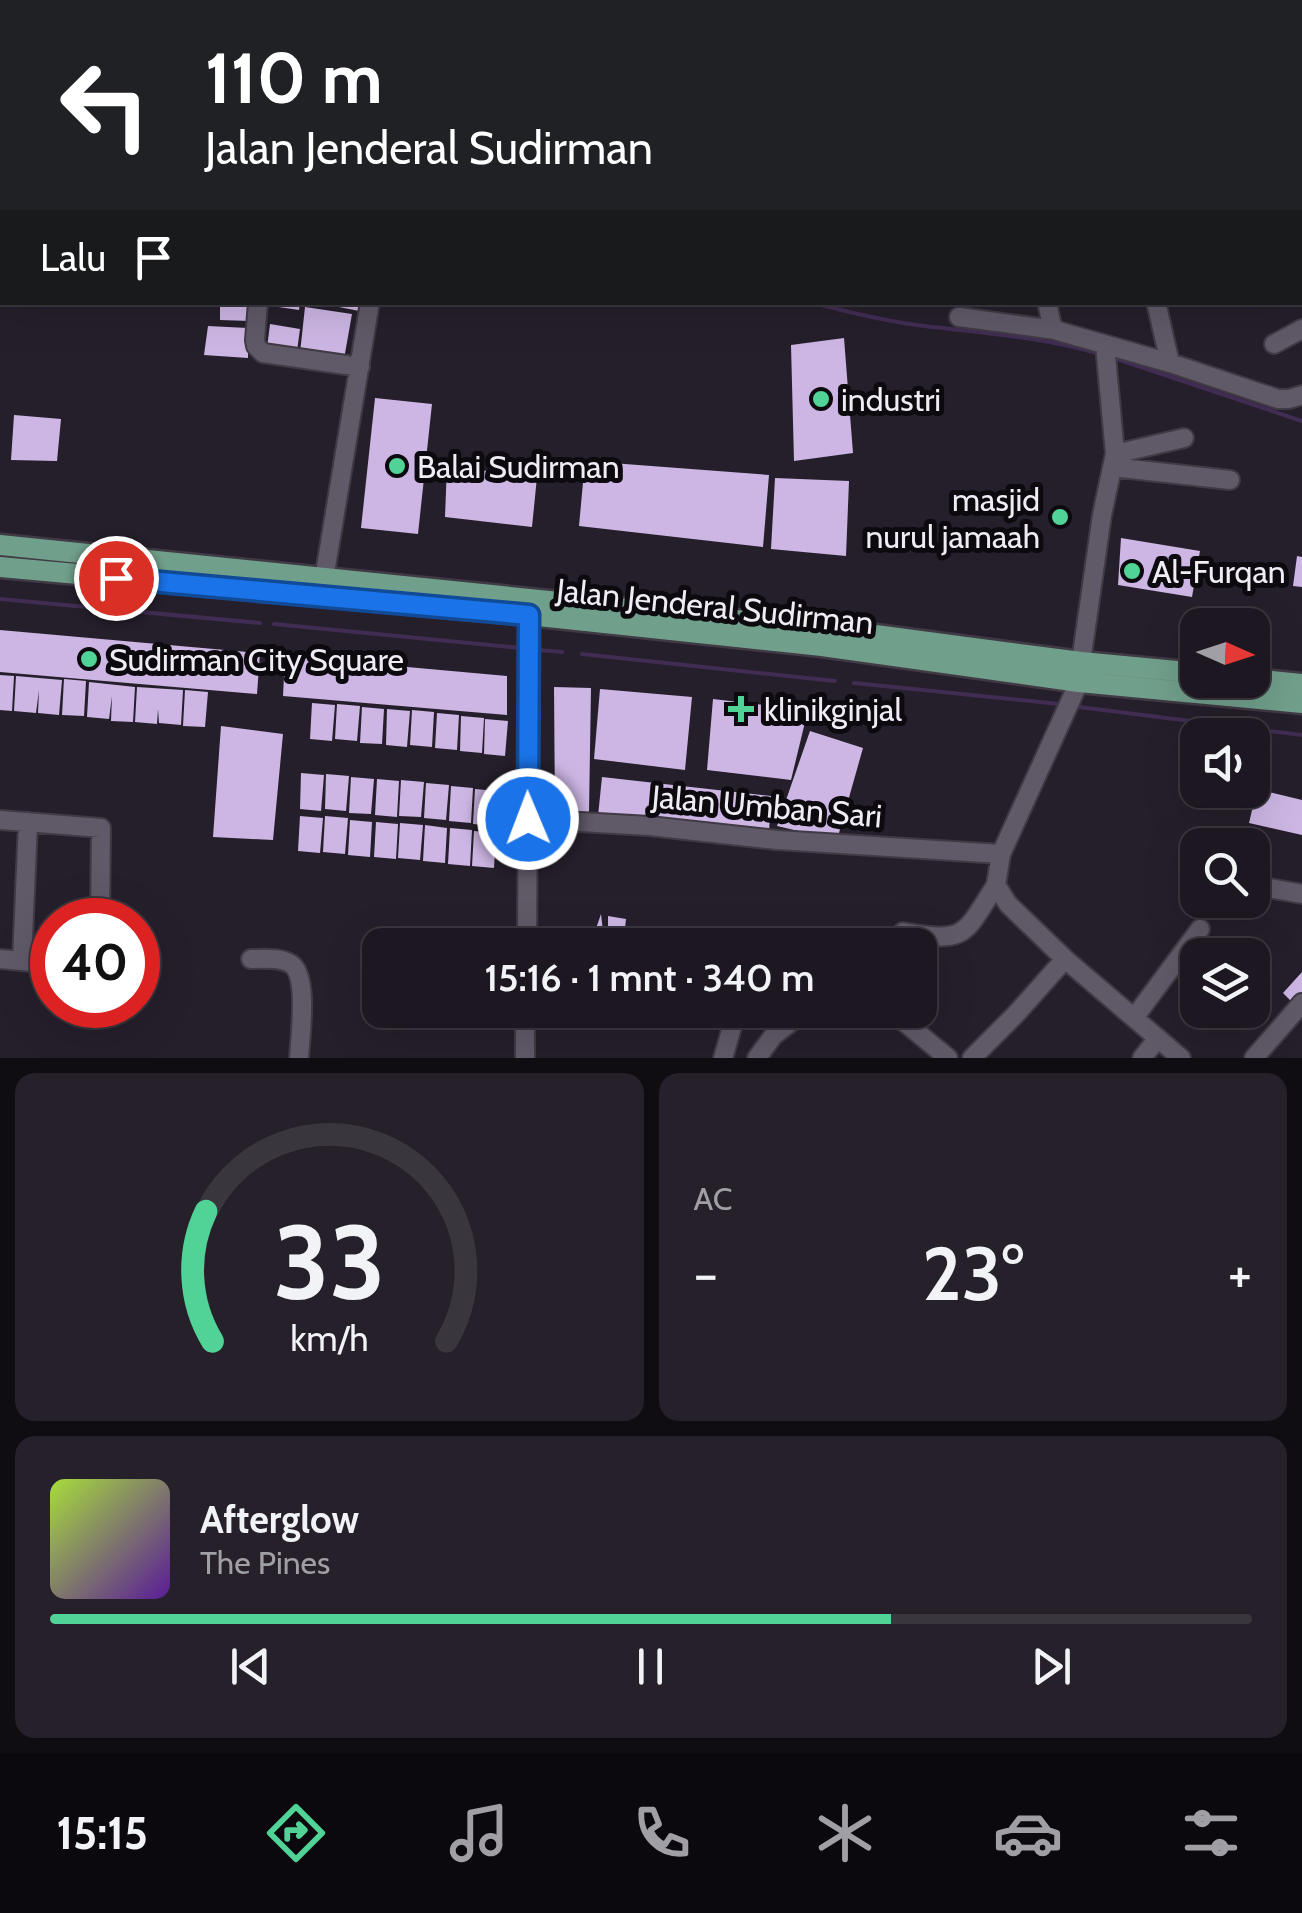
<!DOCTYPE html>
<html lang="id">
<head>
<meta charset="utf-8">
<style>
	:root { --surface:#1c1720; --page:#252029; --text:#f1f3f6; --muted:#a09fa5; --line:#3a363e; --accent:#51d397 }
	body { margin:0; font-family:Cabin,sans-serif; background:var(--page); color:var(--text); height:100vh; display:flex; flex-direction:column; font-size:38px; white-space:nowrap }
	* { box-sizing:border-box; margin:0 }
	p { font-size:32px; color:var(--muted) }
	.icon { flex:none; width:55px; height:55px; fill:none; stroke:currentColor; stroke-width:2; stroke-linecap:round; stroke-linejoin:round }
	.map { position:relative; height:1058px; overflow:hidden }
	.panel { display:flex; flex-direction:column; gap:15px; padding:15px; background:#0f0d12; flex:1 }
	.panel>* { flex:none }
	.top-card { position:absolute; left:0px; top:0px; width:1302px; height:305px; box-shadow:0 10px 40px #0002,0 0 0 2px var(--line); background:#202124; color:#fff; overflow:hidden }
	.needle { width:65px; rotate:93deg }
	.controls { position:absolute; left:1180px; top:608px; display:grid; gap:20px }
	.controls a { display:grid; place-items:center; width:90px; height:90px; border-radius:20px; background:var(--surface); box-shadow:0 10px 40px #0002,0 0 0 2px var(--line); font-size:50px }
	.speed { position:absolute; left:30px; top:898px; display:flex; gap:20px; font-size:50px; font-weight:700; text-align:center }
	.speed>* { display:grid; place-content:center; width:130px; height:130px; border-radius:50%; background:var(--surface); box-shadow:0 10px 40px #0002,0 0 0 2px var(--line); line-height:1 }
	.speed .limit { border:15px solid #d22; background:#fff; color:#111 }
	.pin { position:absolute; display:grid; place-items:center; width:85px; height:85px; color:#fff; margin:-42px; border:5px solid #fff; border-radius:50%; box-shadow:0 2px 10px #0007 }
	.me { position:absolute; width:110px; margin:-55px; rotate:359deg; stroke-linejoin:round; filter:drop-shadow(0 0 8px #0008) }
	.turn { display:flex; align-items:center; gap:35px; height:210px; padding:0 40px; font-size:45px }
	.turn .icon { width:130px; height:130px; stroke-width:2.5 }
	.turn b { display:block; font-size:70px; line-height:85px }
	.then { display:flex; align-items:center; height:95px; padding:0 40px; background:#0003; gap:20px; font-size:38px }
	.big { font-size:75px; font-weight:600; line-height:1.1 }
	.panel .tile { flex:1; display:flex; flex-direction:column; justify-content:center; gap:15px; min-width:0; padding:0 35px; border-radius:20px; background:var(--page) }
	.panel .dial { align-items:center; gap:0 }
	.dial svg { height:260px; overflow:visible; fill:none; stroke:var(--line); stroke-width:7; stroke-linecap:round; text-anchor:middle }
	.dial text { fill:var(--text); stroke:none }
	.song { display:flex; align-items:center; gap:30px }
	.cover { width:120px; height:120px; border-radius:15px; background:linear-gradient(135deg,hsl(80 70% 55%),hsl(270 70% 35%)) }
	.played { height:10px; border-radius:5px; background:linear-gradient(90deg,var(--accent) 70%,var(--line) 70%) }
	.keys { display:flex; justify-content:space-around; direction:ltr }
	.heat { display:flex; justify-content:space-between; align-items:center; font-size:55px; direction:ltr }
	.panel .tiles { flex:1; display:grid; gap:15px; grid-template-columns:1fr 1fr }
	.tile:last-child { grid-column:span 2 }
	.trip { position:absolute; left:362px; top:928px; width:575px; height:100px; border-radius:20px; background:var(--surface); box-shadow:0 10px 40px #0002,0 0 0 2px var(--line); font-weight:600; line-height:100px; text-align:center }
	.menu { display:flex; height:160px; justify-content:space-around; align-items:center; background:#0b090d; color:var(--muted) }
	.menu .icon { width:70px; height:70px }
	.menu .active { color:var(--accent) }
	.menu b { font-size:45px; color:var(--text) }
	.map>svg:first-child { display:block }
</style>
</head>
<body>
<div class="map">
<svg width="1302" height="1058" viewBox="0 0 1302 1058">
	<defs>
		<pattern id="forest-firs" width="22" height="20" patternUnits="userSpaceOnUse" patternTransform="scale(2.5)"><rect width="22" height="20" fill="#23553d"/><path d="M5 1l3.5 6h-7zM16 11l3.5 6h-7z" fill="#436e5a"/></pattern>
	</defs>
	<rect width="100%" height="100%" fill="#251f2b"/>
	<path fill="url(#forest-firs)" d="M494,0H793L792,2H493Z"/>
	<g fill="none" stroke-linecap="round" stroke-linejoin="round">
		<path stroke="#412d53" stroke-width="4" d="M62,0V2
			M810,302C847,312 885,321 924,326C983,333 1042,337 1100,354
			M1114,358L1302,421
			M0,599L260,623
			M274,624L521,648
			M538,650L562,652
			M582,654L835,681
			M854,683L1059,704
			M1079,707L1302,735"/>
	</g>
	<path fill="#cdb6e4" d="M220,302L249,303L250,321L220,320Z
		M265,302H300L299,310L265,305Z
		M324,302H365L364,312L324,304Z
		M305,307L352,314L344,359L300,353Z
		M270,324L300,329L297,351L267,348Z
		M208,326L248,328V358L204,355Z
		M844,338L853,453L794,461L791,345Z
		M375,398L432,404L418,534L361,528Z
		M14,415L61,419L57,461L11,460Z
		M585,461L769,475L763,547L579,526Z
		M447,466L537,477L532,527L445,517Z
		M775,478L849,481L846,556L771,549Z
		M1121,538L1200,551L1192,597L1118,585Z
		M1297,556L1302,557V587L1293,586Z
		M0,630L260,653L257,694L0,672Z
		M285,656L507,676V715L283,696Z
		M0,675L14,676L12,711L0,710Z
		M16,676L62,680L59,715L38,713L39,690L36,713L14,711Z
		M64,679L86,681L84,716L62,715Z
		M89,682L135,687L133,722L111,721L112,696L109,719L87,717Z
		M137,687L183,690L181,725L159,723L158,709L157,724L135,722Z
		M554,687L591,688L589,812L555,815Z
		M600,689L692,697L685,770L594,759Z
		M185,690L208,692L205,727L183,726Z
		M713,699L808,710L791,780L707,770Z
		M312,703L335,705L332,741L310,739Z
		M337,704L360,706L357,741L335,739Z
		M362,707L384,709L382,744L360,743Z
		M387,709L410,711L407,747L386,745Z
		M412,710L434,712L432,747L410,745Z
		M437,713L459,715L457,750L435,748Z
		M461,716L484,718L482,753L460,751Z
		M485,719L508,721L505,756L484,754Z
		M221,726L283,734L273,840L213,837Z
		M810,731L863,748L837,840L777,826Z
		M301,773L324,775L321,811L300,809Z
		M326,774L349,776L346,811L325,809Z
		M351,777L374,779L371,814L349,813Z
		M602,777L771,796L769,832L598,816Z
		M377,779L399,781L397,817L375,815Z
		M401,780L424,782L421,817L399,816Z
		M426,783L449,785L446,820L424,818Z
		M451,786L473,788L471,823L449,821Z
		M475,789L497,791L495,826L473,824Z
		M1257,789L1302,800V835L1249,823Z
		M300,816L323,818L320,853L298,851Z
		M325,816L348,818L345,854L323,852Z
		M350,820L372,822L370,857L348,855Z
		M376,822L398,824L396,859L374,857Z
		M400,823L423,825L420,860L398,858Z
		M425,825L447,828L445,863L423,861Z
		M450,828L472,830L470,866L448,864Z
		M474,831L496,833L494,868L472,866Z
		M601,914L604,940L591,943Z
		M608,916L626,919L624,938L608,935Z
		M1239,944L1261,961L1252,971V955H1230Z
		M1302,972V996L1295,1005L1283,993Z"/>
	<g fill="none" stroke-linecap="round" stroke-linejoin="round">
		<g stroke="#403a45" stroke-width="22">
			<path id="minor" d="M77,0L78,2
				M933,0V2
				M1113,0V2
				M1268,0L1270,2
				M215,2L216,0
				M294,2L295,0
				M421,2L422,0
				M834,2V0
				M1243,2L1246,0
				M1300,35L1302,37
				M1300,222L1302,220
				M258,302L255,340L256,346L263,353L360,367
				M1047,302L1052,326L1058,331L1170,363L1278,399H1289L1302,395
				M1156,302L1170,363
				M959,317L1055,330
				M1274,344L1302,329
				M1115,454L1184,438
				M1112,467L1230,480
				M324,579L370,302
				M1081,662L1102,515L1115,454L1105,345
				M1079,682L1001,854L996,885L1008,904L1065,959L1181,1058
				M528,819L649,826L777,840L1001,854
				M0,820L101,828L100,920
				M1252,885L1302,894
				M903,932C967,943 963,936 996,885
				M527,942L568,945
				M527,945L529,615
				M0,959L52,964
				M251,959C264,959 280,957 291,964C309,976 300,1037 299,1058
				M22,961L28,822
				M890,1010L948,1058
				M1134,1018L1200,929
				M525,1058V1010
				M723,1058L737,1010
				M757,1058L773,1036L806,1010
				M972,1058L1016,1014L1065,959
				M1142,1058L1158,1038
				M1254,1058L1302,1003"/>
		</g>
		<g stroke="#403a45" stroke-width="25">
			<path id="major" d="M0,545L845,631L1081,662L1198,673
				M0,567L529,615L822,646L1079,682L1302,703
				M1252,679L1302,684"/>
		</g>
		<use href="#minor" stroke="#605968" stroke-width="18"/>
		<use href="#major" stroke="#709f8b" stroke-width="20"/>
	</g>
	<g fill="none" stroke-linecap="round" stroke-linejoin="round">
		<g stroke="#114b97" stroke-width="25">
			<path id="route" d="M116,578L529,615L528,819"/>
		</g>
		<use href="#route" stroke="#1a73e8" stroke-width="18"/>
	</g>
	<g fill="#51d397" stroke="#0c0a0f" stroke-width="4">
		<circle cx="821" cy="399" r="10"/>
		<circle cx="397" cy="466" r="10"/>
		<circle cx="1060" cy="517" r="10"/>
		<circle cx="1132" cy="571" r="10"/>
		<circle cx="89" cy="659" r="10"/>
		<path d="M736 694h10v10h10v10h-10v10h-10v-10h-10v-10h10z"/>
	</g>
	<g text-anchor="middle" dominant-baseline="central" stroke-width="10" stroke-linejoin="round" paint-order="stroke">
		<g font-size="32" fill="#f0ecf5" stroke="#0c0a0f" text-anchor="start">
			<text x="841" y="399">industri</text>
			<text x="417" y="466">Balai Sudirman</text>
			<text x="1040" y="499" text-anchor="end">masjid<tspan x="1040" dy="37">nurul jamaah</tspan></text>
			<text x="1152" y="571">Al-Furqan</text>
			<text x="109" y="659">Sudirman City Square</text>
			<text x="764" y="709">klinikginjal</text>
		</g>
		<g font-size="32" fill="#f0ecf5" stroke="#0c0a0f">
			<text transform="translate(715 606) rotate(6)">Jalan Jenderal Sudirman</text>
			<text transform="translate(767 806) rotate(5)">Jalan Umban Sari</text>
		</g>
	</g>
</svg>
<div class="controls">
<a><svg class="needle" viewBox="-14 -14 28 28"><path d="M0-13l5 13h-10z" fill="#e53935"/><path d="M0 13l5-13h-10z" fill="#a09fa5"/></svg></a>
<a><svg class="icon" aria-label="sound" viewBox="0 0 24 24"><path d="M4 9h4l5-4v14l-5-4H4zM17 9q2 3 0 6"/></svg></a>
<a><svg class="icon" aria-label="search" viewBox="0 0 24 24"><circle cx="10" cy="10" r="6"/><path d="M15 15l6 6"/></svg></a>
<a><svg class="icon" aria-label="layers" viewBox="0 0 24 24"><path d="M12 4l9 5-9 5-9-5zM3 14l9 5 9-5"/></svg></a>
</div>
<div class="speed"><div class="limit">40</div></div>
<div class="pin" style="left:116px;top:578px;background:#d93025"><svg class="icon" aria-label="arrive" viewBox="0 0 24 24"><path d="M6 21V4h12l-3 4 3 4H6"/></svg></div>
<svg class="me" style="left:528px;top:819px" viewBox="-20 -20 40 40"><circle r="17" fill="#1a73e8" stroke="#fff" stroke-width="3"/><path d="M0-11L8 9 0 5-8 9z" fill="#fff"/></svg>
<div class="trip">15:16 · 1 mnt · 340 m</div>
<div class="top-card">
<div class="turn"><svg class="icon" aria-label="left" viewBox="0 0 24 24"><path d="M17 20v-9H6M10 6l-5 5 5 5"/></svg><div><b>110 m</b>Jalan Jenderal Sudirman</div></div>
<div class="then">Lalu<svg class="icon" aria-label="arrive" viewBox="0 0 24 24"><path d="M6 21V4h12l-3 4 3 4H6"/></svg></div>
</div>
</div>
<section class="panel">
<div class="tiles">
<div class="tile dial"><svg viewBox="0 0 100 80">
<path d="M14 69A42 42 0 1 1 86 69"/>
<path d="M14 69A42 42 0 0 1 12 29" stroke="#51d397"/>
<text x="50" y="56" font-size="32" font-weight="700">33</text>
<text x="50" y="72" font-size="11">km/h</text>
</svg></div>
<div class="tile"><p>AC</p>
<div class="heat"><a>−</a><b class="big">23°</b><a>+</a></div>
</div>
<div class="tile">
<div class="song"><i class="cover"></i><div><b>Afterglow</b><p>The Pines</p></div></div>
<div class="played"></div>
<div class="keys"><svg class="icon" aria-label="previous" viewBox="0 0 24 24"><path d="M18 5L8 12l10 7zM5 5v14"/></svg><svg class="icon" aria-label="pause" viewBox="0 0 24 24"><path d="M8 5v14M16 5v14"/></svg><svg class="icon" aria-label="next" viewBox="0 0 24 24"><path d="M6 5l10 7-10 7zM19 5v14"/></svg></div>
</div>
</div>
</section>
<nav class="menu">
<b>15:15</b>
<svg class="icon active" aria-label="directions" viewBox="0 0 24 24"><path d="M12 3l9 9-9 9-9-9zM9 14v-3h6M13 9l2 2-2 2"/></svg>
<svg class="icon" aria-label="music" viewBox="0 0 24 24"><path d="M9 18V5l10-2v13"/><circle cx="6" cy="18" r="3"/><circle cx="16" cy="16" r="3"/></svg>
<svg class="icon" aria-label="phone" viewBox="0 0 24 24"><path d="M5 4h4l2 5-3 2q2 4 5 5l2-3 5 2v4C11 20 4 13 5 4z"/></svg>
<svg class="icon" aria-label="climate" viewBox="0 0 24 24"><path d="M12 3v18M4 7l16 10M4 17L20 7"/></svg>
<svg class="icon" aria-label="car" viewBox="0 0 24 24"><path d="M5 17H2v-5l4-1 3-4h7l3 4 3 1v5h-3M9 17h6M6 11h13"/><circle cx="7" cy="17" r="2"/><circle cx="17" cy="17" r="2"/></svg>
<svg class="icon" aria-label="filters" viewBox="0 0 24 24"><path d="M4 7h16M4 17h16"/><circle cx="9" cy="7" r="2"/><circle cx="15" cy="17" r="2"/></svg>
</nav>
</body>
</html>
